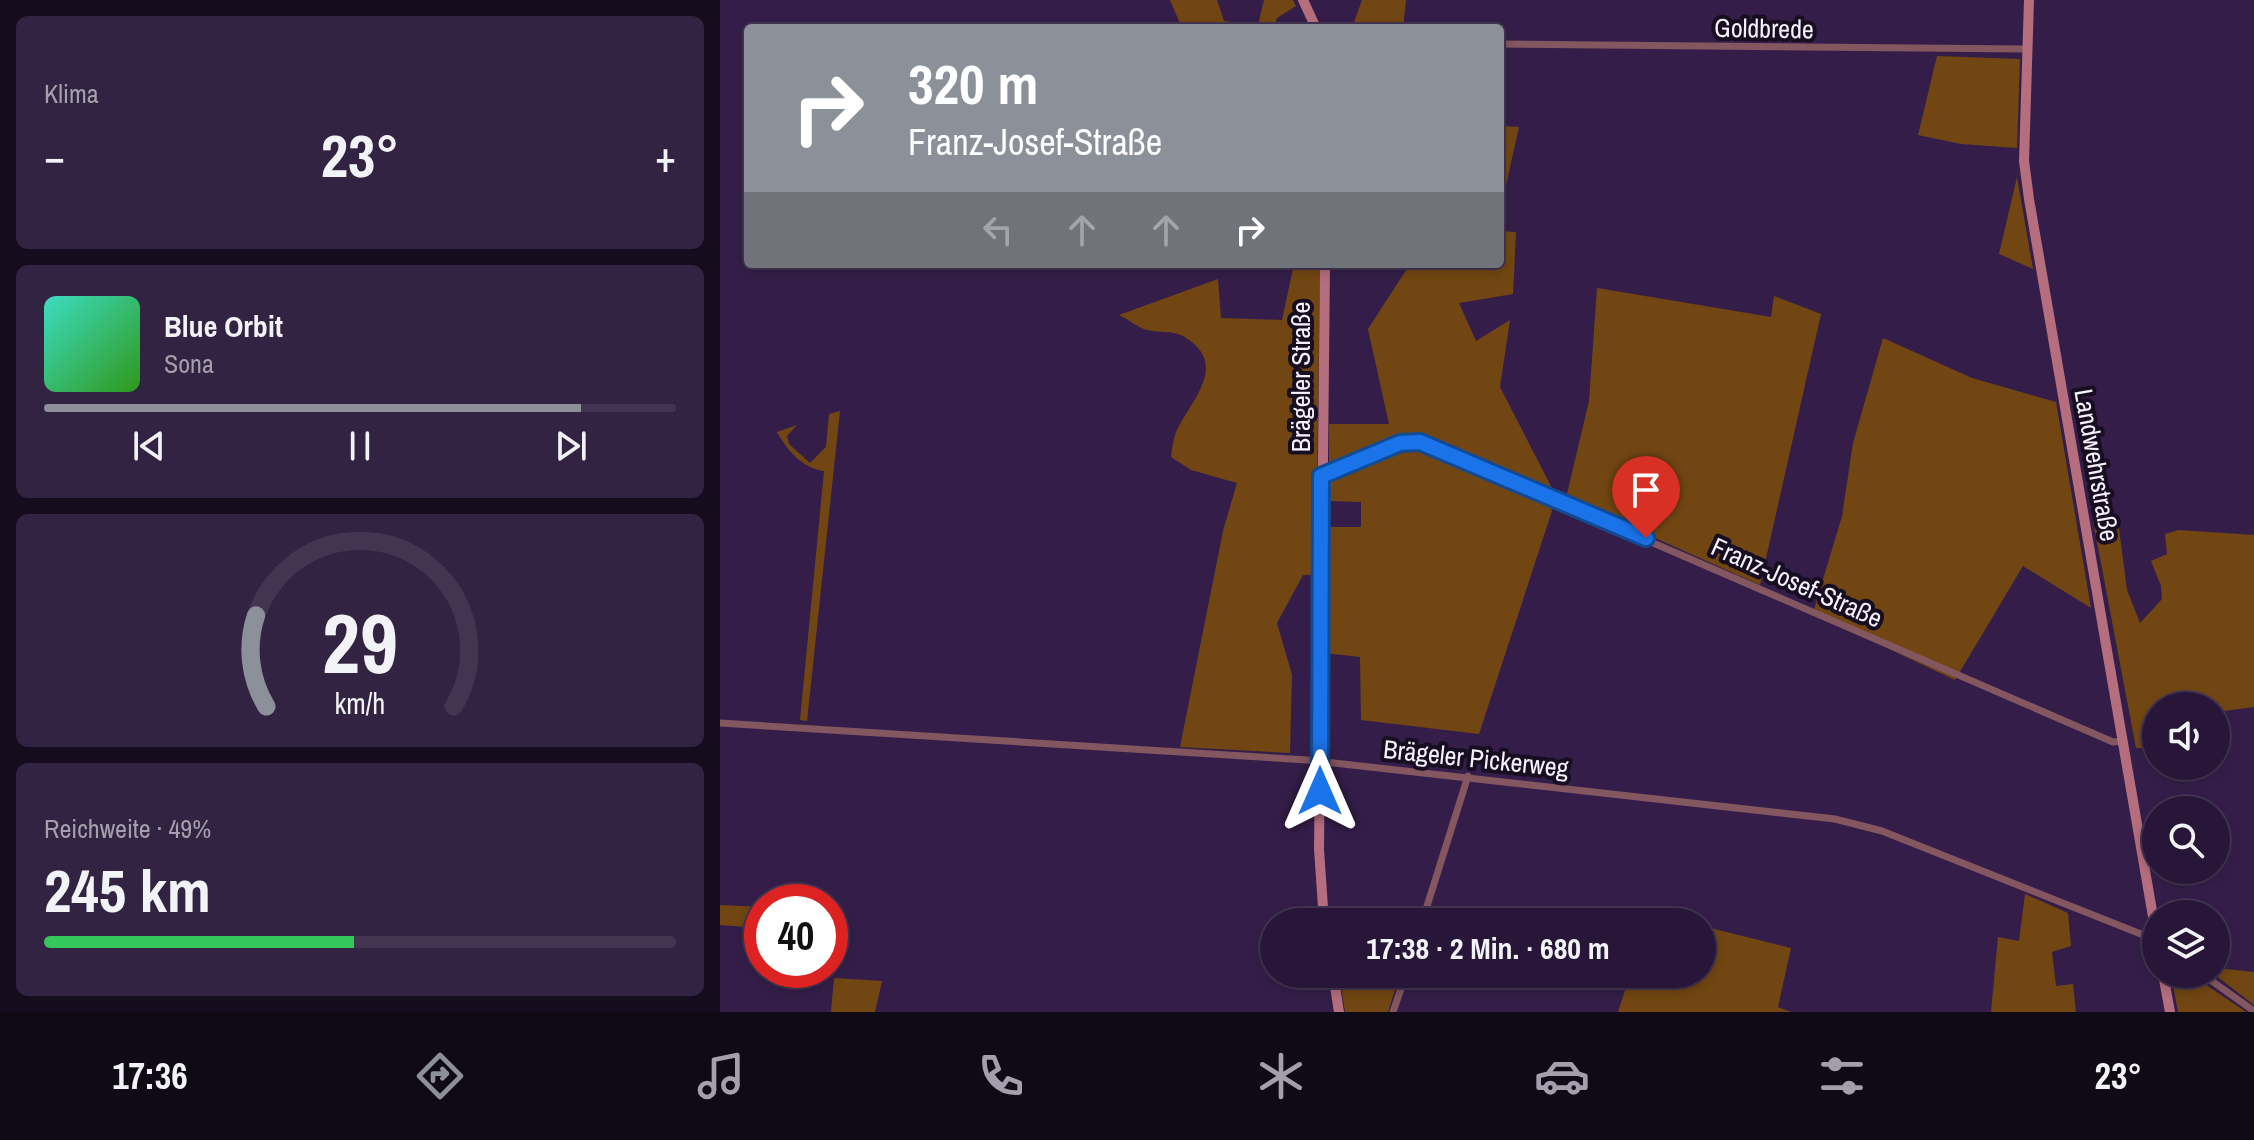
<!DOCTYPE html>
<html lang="de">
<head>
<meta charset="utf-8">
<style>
	:root { --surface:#271637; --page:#332342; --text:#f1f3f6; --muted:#a49fad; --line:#433552; --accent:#8c9099 }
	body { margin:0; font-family:"Archivo Narrow",sans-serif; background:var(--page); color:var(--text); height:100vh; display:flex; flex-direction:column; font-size:30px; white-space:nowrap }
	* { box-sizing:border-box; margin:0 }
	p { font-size:26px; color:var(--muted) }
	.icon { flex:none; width:44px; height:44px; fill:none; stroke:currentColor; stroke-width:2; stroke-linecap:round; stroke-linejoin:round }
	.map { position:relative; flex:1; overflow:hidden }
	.panel { display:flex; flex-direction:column; gap:16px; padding:16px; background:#150c1e; width:720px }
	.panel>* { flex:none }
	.top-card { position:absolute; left:24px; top:24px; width:760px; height:244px; border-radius:8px; box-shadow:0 4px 12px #0003,0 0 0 2px var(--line); background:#8c9099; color:#fff; overflow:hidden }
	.tools { position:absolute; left:1422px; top:692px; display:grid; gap:16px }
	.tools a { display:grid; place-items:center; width:88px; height:88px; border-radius:50%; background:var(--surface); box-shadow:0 4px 12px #0003,0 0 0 2px var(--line); font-size:40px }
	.speed { position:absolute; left:24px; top:884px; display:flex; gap:16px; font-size:40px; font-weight:700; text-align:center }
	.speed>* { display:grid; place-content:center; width:104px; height:104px; border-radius:50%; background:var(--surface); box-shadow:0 4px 12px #0003,0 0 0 2px var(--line); line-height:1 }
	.speed .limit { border:12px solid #d22; background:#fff; color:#111 }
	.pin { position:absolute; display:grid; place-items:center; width:68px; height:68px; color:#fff; margin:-82px -34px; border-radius:50% 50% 50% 0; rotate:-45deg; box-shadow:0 0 8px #0007 }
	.pin .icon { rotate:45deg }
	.me { position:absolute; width:88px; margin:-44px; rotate:0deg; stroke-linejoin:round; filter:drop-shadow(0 0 6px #0008) }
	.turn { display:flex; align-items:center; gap:28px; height:168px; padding:0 32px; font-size:36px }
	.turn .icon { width:104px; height:104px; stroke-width:2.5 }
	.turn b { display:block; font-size:56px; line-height:68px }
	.lanes { display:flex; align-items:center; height:76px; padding:0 32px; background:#0003; justify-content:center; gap:40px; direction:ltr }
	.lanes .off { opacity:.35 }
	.big { font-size:60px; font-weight:800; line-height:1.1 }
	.panel .card { flex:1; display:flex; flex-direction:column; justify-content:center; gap:12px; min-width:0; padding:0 28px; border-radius:12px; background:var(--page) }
	.panel .dial { align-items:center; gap:0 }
	.dial svg { height:208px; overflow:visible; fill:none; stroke:var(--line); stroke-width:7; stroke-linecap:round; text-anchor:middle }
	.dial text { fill:var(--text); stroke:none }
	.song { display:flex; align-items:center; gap:24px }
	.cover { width:96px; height:96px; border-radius:12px; background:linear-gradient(135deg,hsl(170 70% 55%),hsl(110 70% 35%)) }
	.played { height:8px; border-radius:4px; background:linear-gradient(90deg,var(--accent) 85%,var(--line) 85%) }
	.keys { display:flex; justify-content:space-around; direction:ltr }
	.heat { display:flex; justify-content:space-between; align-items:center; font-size:44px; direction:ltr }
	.charge { height:12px; border-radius:6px; background:linear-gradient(90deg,#34c759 49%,var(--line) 0) }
	.trip { position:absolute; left:540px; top:908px; width:456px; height:80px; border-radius:40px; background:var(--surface); box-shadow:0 4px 12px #0003,0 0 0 2px var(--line); font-weight:800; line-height:80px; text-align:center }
	.tab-bar { display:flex; height:128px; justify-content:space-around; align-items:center; background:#100916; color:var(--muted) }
	.tab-bar .icon { width:56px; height:56px }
	.tab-bar .selected { color:var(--accent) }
	.tab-bar b { font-size:36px; color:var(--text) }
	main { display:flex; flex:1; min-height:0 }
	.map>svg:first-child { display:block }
</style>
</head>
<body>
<main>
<section class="panel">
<div class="card"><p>Klima</p>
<div class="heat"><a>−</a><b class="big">23°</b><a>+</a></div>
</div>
<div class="card">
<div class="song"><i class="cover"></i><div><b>Blue Orbit</b><p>Sona</p></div></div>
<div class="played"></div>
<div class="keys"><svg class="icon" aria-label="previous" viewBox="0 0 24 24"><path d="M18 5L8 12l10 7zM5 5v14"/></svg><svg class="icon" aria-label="pause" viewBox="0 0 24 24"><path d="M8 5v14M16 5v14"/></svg><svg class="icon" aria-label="next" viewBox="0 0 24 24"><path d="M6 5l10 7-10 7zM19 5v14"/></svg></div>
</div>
<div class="card dial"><svg viewBox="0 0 100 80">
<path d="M14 69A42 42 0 1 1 86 69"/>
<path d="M14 69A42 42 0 0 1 10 34" stroke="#8c9099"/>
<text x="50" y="56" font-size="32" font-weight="700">29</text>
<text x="50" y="72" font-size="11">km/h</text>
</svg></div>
<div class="card"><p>Reichweite · 49%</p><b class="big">245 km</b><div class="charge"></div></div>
</section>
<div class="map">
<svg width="1534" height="1012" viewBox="0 0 1534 1012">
	<rect width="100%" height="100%" fill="#341e49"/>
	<path fill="#724612" d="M450,0H497L504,21L538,25L544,0H573L576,6L557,18L555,24L560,28H462Z
		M642,0H686L683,28H632Z
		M1217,56L1300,59L1297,148L1241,144L1198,135Z
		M780,126L799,127L780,212Z
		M1297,177L1313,269L1279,254Z
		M780,231L796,232L793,294L739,303L756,341L790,320L780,387L836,496L706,439L674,442L609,467V424H669L648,329L690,264H780Z
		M574,264H600L596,575H583L557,623L572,675L570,753L460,747L503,531L517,483L471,470L451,457C452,449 453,440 456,432C471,400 511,364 463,336C452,330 438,333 427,330C417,327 408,319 399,315L498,279L501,318L562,320Z
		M877,288L1051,317L1054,296L1101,314L1040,585L846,498L869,401Z
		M1163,338L1252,378L1336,402L1371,608L1303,566L1235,680L1093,613L1122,516L1133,443Z
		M120,411L87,721L80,720L104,471C82,468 68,451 57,432L77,425L67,436L69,444L90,463L106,447L109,414Z
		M689,446L830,502L832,511L759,734L641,720L640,657L605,653L606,527H641V502L608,501L609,478Z
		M1373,521H1398L1407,590L1420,623L1442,599L1441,586L1431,561L1447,554L1445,534L1459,530L1534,535V707L1496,712V706H1436V748H1416Z
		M1305,894L1348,913L1351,946L1332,952L1336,986L1353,984L1356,1012H1271L1278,937L1299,941Z
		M0,905L42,907V928L0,925Z
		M982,926L1071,948L1058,1007L1071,1012H898L910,974H982Z
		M1496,968L1534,972V1005L1494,974Z
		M619,974H680L668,1012H625Z
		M1451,974H1470L1526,1012H1458Z
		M114,978L162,981L155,1012H111Z"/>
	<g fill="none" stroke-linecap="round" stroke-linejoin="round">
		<path stroke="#835660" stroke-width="7" d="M780,44L1307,49
			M601,476L680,443L700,442L1393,742L1403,741
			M0,723L587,760L1115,819L1162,831L1436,940
			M702,922L748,776
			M1482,974L1534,1011
			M673,1012L686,974"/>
		<path stroke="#b56e7e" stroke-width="10" d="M583,0L596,28
			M1309,0L1304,161L1309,199L1436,934
			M604,922L599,849L605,264
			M613,974L619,1012
			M1443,974L1450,1012"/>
	</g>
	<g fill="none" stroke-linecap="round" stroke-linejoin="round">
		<g stroke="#114b97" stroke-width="20">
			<path id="route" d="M600,791L601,476L680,443L700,442L926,538"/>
		</g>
		<use href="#route" stroke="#1a73e8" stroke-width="14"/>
	</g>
	<g text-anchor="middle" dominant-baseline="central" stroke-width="8" stroke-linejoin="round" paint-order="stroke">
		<g font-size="26" fill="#f7f2fe" stroke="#170e21">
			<text transform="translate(1044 28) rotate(1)">Goldbrede</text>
			<text transform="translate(580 377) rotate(-90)">Brägeler Straße</text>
			<text transform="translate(1377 465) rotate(80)">Landwehrstraße</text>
			<text transform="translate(1077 582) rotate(24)">Franz-Josef-Straße</text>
			<text transform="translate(756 758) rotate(6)">Brägeler Pickerweg</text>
		</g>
	</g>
</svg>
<div class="tools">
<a><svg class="icon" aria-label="sound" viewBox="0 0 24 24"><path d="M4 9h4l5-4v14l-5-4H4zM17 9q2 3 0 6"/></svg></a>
<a><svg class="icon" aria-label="search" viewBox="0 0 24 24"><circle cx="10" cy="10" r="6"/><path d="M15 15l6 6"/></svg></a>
<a><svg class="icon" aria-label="layers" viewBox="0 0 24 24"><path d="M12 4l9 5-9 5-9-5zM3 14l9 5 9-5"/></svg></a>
</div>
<div class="speed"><div class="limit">40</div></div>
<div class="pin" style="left:926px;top:538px;background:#d93025"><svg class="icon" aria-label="arrive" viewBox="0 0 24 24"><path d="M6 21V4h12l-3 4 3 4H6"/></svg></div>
<svg class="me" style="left:600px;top:791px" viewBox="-20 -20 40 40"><path d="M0-17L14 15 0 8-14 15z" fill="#1a73e8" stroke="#fff" stroke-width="4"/></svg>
<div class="trip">17:38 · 2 Min. · 680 m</div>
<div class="top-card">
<div class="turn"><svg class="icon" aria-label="right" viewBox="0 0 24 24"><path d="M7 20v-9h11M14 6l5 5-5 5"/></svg><div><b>320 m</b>Franz-Josef-Straße</div></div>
<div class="lanes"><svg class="icon off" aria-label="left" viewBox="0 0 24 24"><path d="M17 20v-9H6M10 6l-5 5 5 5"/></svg><svg class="icon off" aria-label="ahead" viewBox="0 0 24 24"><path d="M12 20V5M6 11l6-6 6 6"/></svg><svg class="icon off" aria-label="ahead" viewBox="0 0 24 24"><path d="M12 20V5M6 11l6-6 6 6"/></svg><svg class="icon" aria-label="right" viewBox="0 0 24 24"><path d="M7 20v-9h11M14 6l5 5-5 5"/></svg></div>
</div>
</div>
</main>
<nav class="tab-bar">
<b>17:36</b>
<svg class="icon selected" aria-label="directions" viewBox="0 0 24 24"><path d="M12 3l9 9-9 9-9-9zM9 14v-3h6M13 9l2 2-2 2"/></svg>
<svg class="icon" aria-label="music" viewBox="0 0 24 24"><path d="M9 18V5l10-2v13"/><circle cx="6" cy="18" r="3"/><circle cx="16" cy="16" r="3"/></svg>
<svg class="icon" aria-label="phone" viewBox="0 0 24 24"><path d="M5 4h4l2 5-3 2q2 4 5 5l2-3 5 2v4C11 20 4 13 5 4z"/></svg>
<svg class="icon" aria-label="climate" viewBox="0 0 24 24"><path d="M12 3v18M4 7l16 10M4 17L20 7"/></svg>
<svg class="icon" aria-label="car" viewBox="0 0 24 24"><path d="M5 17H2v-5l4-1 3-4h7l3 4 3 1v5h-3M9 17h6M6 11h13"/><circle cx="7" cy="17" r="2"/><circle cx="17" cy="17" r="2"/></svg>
<svg class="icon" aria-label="filters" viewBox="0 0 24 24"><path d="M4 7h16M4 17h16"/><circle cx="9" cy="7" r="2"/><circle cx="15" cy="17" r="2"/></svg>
<b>23°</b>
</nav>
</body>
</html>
